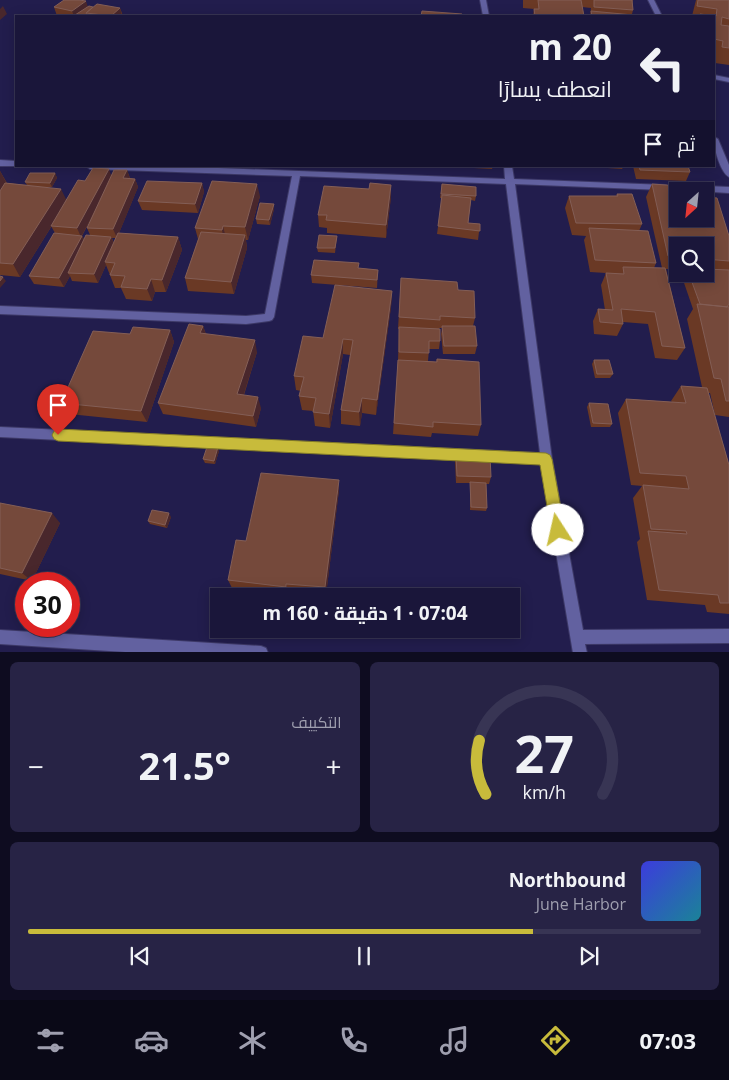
<!DOCTYPE html>
<html lang="ar">
<head>
<meta charset="utf-8">
<style>
	:root { --surface:#1a163a; --page:#272345; --text:#f1f3f6; --muted:#9f9faf; --line:#383554; --accent:#c8bb3b }
	body { margin:0; font-family:"Open Sans",Cairo,sans-serif; background:var(--page); color:var(--text); direction:rtl; height:100vh; display:flex; flex-direction:column; font-size:19px; white-space:nowrap }
	* { box-sizing:border-box; margin:0 }
	p { font-size:16px; color:var(--muted) }
	.icon { flex:none; width:28px; height:28px; fill:none; stroke:currentColor; stroke-width:2; stroke-linecap:round; stroke-linejoin:round }
	.map { position:relative; height:652px; overflow:hidden; direction:ltr }
	.details { display:flex; flex-direction:column; gap:10px; padding:10px; background:#0e0c20; flex:1 }
	.details>* { flex:none }
	.banner { position:absolute; left:15px; top:15px; width:700px; height:152px; border-radius:0px; box-shadow:0 2px 12px #0003,0 0 0 1px var(--line); direction:rtl; background:#1a163a; color:var(--text); overflow:hidden }
	.needle { width:32px; rotate:207deg }
	.fabs { position:absolute; left:669px; top:182px; display:grid; gap:10px }
	.fabs a { display:grid; place-items:center; width:45px; height:45px; border-radius:0px; background:var(--surface); box-shadow:0 2px 12px #0003,0 0 0 1px var(--line); font-size:25px }
	.speed { position:absolute; left:15px; top:572px; display:flex; gap:10px; font-size:25px; font-weight:700; text-align:center }
	.speed>* { display:grid; place-content:center; width:65px; height:65px; border-radius:50%; background:var(--surface); box-shadow:0 2px 12px #0003,0 0 0 1px var(--line); line-height:1 }
	.speed .limit { border:8px solid #d22; background:#fff; color:#111 }
	.pin { position:absolute; display:grid; place-items:center; width:42px; height:42px; color:#fff; margin:-51px -21px; border-radius:50% 50% 50% 0; rotate:-45deg; box-shadow:0 0 5px #0007 }
	.pin .icon { rotate:45deg }
	.me { position:absolute; width:55px; margin:-28px; rotate:350deg; stroke-linejoin:round; filter:drop-shadow(0 0 4px #0008) }
	.turn { display:flex; align-items:center; gap:18px; height:105px; padding:0 20px; font-size:22px }
	.turn .icon { width:65px; height:65px; stroke-width:2.5 }
	.turn b { display:block; font-size:35px; line-height:42px }
	.then { display:flex; align-items:center; height:48px; padding:0 20px; background:#0003; gap:10px; font-size:19px }
	.big { font-size:38px; font-weight:700; line-height:1.1 }
	.details .widget { flex:1; display:flex; flex-direction:column; justify-content:center; gap:8px; min-width:0; padding:0 18px; border-radius:8px; background:var(--page) }
	.details .dial { align-items:center; gap:0 }
	.dial svg { height:130px; overflow:visible; fill:none; stroke:var(--line); stroke-width:7; stroke-linecap:round; text-anchor:middle }
	.dial text { fill:var(--text); stroke:none }
	.song { display:flex; align-items:center; gap:15px }
	.cover { width:60px; height:60px; border-radius:8px; background:linear-gradient(135deg,hsl(240 70% 55%),hsl(190 70% 35%)) }
	.played { height:5px; border-radius:2px; background:linear-gradient(90deg,var(--accent) 75%,var(--line) 75%) }
	.keys { display:flex; justify-content:space-around; direction:ltr }
	.heat { display:flex; justify-content:space-between; align-items:center; font-size:28px; direction:ltr }
	.details .tiles { flex:1; display:grid; gap:10px; grid-template-columns:1fr 1fr }
	.widget:last-child { grid-column:span 2 }
	.trip { position:absolute; left:210px; top:588px; width:310px; height:50px; border-radius:0px; background:var(--surface); box-shadow:0 2px 12px #0003,0 0 0 1px var(--line); font-weight:700; line-height:50px; text-align:center; direction:rtl }
	.menu { display:flex; height:80px; justify-content:space-around; align-items:center; background:#0a0917; color:var(--muted) }
	.menu .icon { width:35px; height:35px }
	.menu .active { color:var(--accent) }
	.menu b { font-size:22px; color:var(--text) }
	.map>svg:first-child { display:block }
</style>
</head>
<body>
<div class="map">
<svg width="729" height="653" viewBox="0 0 729 653">
	<rect width="100%" height="100%" fill="#221d4d"/>
	<g fill="none" stroke-linecap="round" stroke-linejoin="round">
		<g stroke="#3d3967" stroke-width="2">
			<path id="street" d="M480,0H486L489,16H483Z
				M648,0H654L662,16H656Z
				M714,75L729,78V82L714,79Z
				M714,137L718,139L729,165V177C720,172 713,146 714,137Z
				M0,160L16,161L17,166H0Z
				M86,166H168L505,179L504,166H512L514,179L666,185V189L663,190L515,184L552,459L583,630L729,629V643L585,644L587,653H573L541,464L0,437V427L540,453L506,184L300,176L274,317L272,320L269,321L246,324L0,314V306L246,316L265,314L292,176L90,169Z
				M683,185L729,187V193L680,190V186Z
				M0,630L261,646L266,648L268,653H141L0,644Z"/>
		</g>
		<use href="#street" fill="#6261a0" fill-rule="evenodd"/>
	</g>
	<path fill="#6a3925" fill-rule="evenodd" d="M523,0H633L632,3L633,10L632,14L633,16H590L591,8L582,7L533,16L534,9L523,8Z
		M696,0H729V65L715,63L716,57L714,56V16H692Z
		M54,7H88L120,8L123,16H57Z
		M366,166H382V168L366,167Z
		M437,166H493L492,169Z
		M578,166H624L622,169Z
		M633,166H688L690,172L686,181L636,179Z
		M127,170L130,178L135,179L138,187L119,233L178,237L182,250L166,292H155L152,301L126,299L121,288H115L106,265L98,283L72,281L70,276L64,287L34,284L29,276L55,233L51,226L53,224L20,277L0,275V171L7,183L27,185L25,182L55,173L57,178L52,187H46L66,201L85,181L111,175ZM95,211L87,228L90,235L84,239L82,236ZM112,238H116L114,243Z
		M202,183L204,192L198,213L142,210L138,201Z
		M442,184L476,196L475,201L471,200L468,223L480,224L478,240L437,234L442,198H440Z
		M652,184L678,191L729,236V417L715,415L710,393H708L729,465V614L707,612L705,605L647,600L637,542L640,539L633,498L642,486L631,485L618,413L626,399L672,402L671,401L681,386L702,387L687,319L693,309L682,277L684,274H705V246H678V270L666,269L685,348L677,360L655,358L648,324L623,322V324L617,336L594,334L593,321L598,309L605,310L601,285L606,273L590,272L584,240L586,236L572,235L565,208L569,196H616L617,194L642,224L639,231L656,263L654,268H662L646,197Z
		M260,196L248,240H246L247,248L234,294L188,291L185,278L198,239L195,228Z
		M391,197L386,238L327,233V228L319,227L318,215Z
		M274,209L270,225L257,224L256,219Z
		M337,236L335,253L318,252L317,248Z
		M359,268L378,270L377,288L312,283L311,275Z
		M401,278L458,290L475,318L473,326L477,346L475,354H443L441,334L442,328H439L440,341L439,349H429L428,361L436,362L437,359L481,425L478,436L432,433L431,437L393,434L398,360L399,329H398Z
		M392,291L391,307L376,415L362,413L360,426L341,424V410L350,355L343,354L330,428L315,426L313,411L302,410L299,396L301,391L296,390L294,376L323,338Z
		M203,326L206,334L257,352L244,395L261,408L256,427L163,414L158,403Z
		M170,330L174,342L147,422L69,414L61,403L130,334Z
		M594,360L613,374L610,378H595L592,364Z
		M589,403L612,424L610,427H591L587,407Z
		M219,451L215,464L205,463L203,459Z
		M456,455L491,477L489,484H486L487,508L486,511L470,510V483H456L455,462Z
		M339,490L326,595L288,591V594L232,588L228,580L246,541Z
		M0,503L60,523L32,581L0,574Z
		M171,517L167,528L150,524L148,521Z"/>
	<path fill="#49272c" d="M86,1L89,10L75,15L76,16H74L72,11Z
		M3,6L7,14L0,20V9Z
		M120,8L122,16H111Z
		M109,169L112,178L81,237L77,228Z
		M127,170L130,179L123,178Z
		M0,171L8,186L0,198Z
		M55,173L57,178L52,187L50,183Z
		M135,179L138,187L117,238L113,229Z
		M202,183L204,192L198,213L195,204Z
		M257,184L260,196L248,240L245,227Z
		M391,185V197L386,238V225Z
		M61,189L67,201L20,277L13,264Z
		M274,204V209L270,225L269,220Z
		M223,226L226,238L224,243L222,230Z
		M245,235L247,248L234,294L231,282Z
		M82,236L86,244L68,273L70,276L64,287L59,278Z
		M111,237L115,245L105,262L106,265L98,283L94,274Z
		M178,237L182,250L166,292L162,280Z
		M3,277L6,281L0,288V281Z
		M151,279L155,292L152,301L147,289Z
		M392,291L391,307L376,415L377,400Z
		M203,326L207,338L200,333Z
		M170,330L174,342L147,422L141,411Z
		M343,339V354L330,428L329,414Z
		M255,340L257,352L240,406L237,394Z
		M258,397L261,408L256,427L253,416Z
		M362,398V413L360,426L359,412Z
		M218,447L219,451L215,464L214,461Z
		M339,480V490L326,595L325,587Z
		M52,513L60,523L32,581L22,573Z
		M169,513L171,517L167,528L165,525Z
		M286,584L288,591V594L286,587Z"/>
	<path fill="#75493b" stroke="#835e56" d="M64,0H79L86,1L72,11L54,7Z
		M538,0H581L584,16H535L534,9H539Z
		M594,0H632L633,10L594,7Z
		M698,0H729V19L722,17L721,25L729,26V48L722,47L723,41L714,39V16H699L700,14L716,16L717,9L697,6Z
		M97,4L120,8L111,16L86,13Z
		M89,6L93,7L86,13L87,15L86,16H80L75,15Z
		M422,11L462,14L461,16H421Z
		M591,11L633,15V16H592Z
		M639,166H688L690,172L640,170Z
		M93,168L109,169L77,228L51,226L78,180L85,181Z
		M114,170H127L123,178L135,179L113,229L87,228Z
		M30,173H55L50,183L25,182Z
		M147,181L202,183L195,204L138,201Z
		M212,181L257,184L245,227L223,226L222,230L195,228Z
		M5,183L61,189L13,264L0,263V191Z
		M370,183L391,185L386,225L326,220L327,215H318L324,186L369,189Z
		M442,184L476,187V196L441,194Z
		M652,184L694,187L695,191H678V219H705V197L717,198L729,236V261L705,259V246H678V257L668,256Z
		M617,194H632L642,224L576,223L569,196H618Z
		M442,195L471,198L468,223L480,224V231L438,226Z
		M260,203L274,204L269,220L256,219Z
		M589,228L648,231L656,263L595,260Z
		M201,232L245,235L231,282L185,278Z
		M54,233L82,236L59,278L29,276Z
		M118,233L178,237L162,280L151,279L147,289L121,287L125,276L110,275L115,263L105,262Z
		M86,235L111,237L94,274L68,273Z
		M319,235L337,236L335,248H317Z
		M314,260L359,263L358,268L378,270L377,280L311,275Z
		M623,267L665,268L685,348L662,346L655,312L621,309L623,324L600,322L598,309L613,310L606,273L624,274Z
		M705,269L729,270V304L727,307L700,304L689,274H705Z
		M0,276L3,277L0,281Z
		M401,278L457,282L458,290L474,291L475,318L440,316V320L399,317Z
		M335,285L392,291L377,400L362,398L359,412L341,410L353,340L343,339L329,414L313,412L316,398L299,396L304,377L294,376L303,336L323,338Z
		M697,304L729,307V401H726L721,379L714,378Z
		M189,324L203,326L200,333L255,340L237,394L258,397L253,416L158,403Z
		M442,326H475L477,346H444Z
		M133,327L170,330L141,411L61,403L93,331L130,334Z
		M399,327L440,329V341H429V353L399,352Z
		M437,359L479,362L481,425L433,422V427L394,423L398,360L437,362Z
		M594,360H609L613,374H597Z
		M681,386L707,388L729,465V603H720L718,595L659,590L648,531L687,534L686,531L651,529L643,485L689,489L686,476L640,473L626,399L686,403Z
		M589,403L608,404L612,424L593,423Z
		M207,447H218L214,461L203,459Z
		M456,455L490,456L491,477L457,476Z
		M261,473L339,480L325,587L286,584V587L228,580L236,540L246,541Z
		M470,482L486,483L487,508L471,507Z
		M0,503L52,513L22,573L0,568Z
		M152,510L169,513L165,525L148,521Z"/>
	<path fill="#c8bb3b" stroke="#827a26" d="M58,429L546,453L550,455L552,459L565,530L563,535L558,537L553,535L551,530L540,465L58,441L54,439L52,435L54,431Z"/>
</svg>
<div class="fabs">
<a><svg class="needle" viewBox="-14 -14 28 28"><path d="M0-13l5 13h-10z" fill="#e53935"/><path d="M0 13l5-13h-10z" fill="#9f9faf"/></svg></a>
<a><svg class="icon" aria-label="search" viewBox="0 0 24 24"><circle cx="10" cy="10" r="6"/><path d="M15 15l6 6"/></svg></a>
</div>
<div class="speed"><div class="limit">30</div></div>
<div class="pin" style="left:58px;top:435px;background:#d93025"><svg class="icon" aria-label="arrive" viewBox="0 0 24 24"><path d="M6 21V4h12l-3 4 3 4H6"/></svg></div>
<svg class="me" style="left:558px;top:530px" viewBox="-20 -20 40 40"><circle r="19" fill="#fff"/><path d="M0-13L10 11 0 6-10 11z" fill="#c8bb3b"/></svg>
<div class="trip">07:04 · 1 دقيقة · 160 m</div>
<div class="banner">
<div class="turn"><svg class="icon" aria-label="left" viewBox="0 0 24 24"><path d="M17 20v-9H6M10 6l-5 5 5 5"/></svg><div><b>20 m</b>انعطف يسارًا</div></div>
<div class="then">ثم<svg class="icon" aria-label="arrive" viewBox="0 0 24 24"><path d="M6 21V4h12l-3 4 3 4H6"/></svg></div>
</div>
</div>
<section class="details">
<div class="tiles">
<div class="widget dial"><svg viewBox="0 0 100 80">
<path d="M14 69A42 42 0 1 1 86 69"/>
<path d="M14 69A42 42 0 0 1 10 36" stroke="#c8bb3b"/>
<text x="50" y="56" font-size="32" font-weight="700">27</text>
<text x="50" y="72" font-size="11">km/h</text>
</svg></div>
<div class="widget"><p>التكييف</p>
<div class="heat"><a>−</a><b class="big">21.5°</b><a>+</a></div>
</div>
<div class="widget">
<div class="song"><i class="cover"></i><div><b>Northbound</b><p>June Harbor</p></div></div>
<div class="played"></div>
<div class="keys"><svg class="icon" aria-label="previous" viewBox="0 0 24 24"><path d="M18 5L8 12l10 7zM5 5v14"/></svg><svg class="icon" aria-label="pause" viewBox="0 0 24 24"><path d="M8 5v14M16 5v14"/></svg><svg class="icon" aria-label="next" viewBox="0 0 24 24"><path d="M6 5l10 7-10 7zM19 5v14"/></svg></div>
</div>
</div>
</section>
<nav class="menu">
<b>07:03</b>
<svg class="icon active" aria-label="directions" viewBox="0 0 24 24"><path d="M12 3l9 9-9 9-9-9zM9 14v-3h6M13 9l2 2-2 2"/></svg>
<svg class="icon" aria-label="music" viewBox="0 0 24 24"><path d="M9 18V5l10-2v13"/><circle cx="6" cy="18" r="3"/><circle cx="16" cy="16" r="3"/></svg>
<svg class="icon" aria-label="phone" viewBox="0 0 24 24"><path d="M5 4h4l2 5-3 2q2 4 5 5l2-3 5 2v4C11 20 4 13 5 4z"/></svg>
<svg class="icon" aria-label="climate" viewBox="0 0 24 24"><path d="M12 3v18M4 7l16 10M4 17L20 7"/></svg>
<svg class="icon" aria-label="car" viewBox="0 0 24 24"><path d="M5 17H2v-5l4-1 3-4h7l3 4 3 1v5h-3M9 17h6M6 11h13"/><circle cx="7" cy="17" r="2"/><circle cx="17" cy="17" r="2"/></svg>
<svg class="icon" aria-label="filters" viewBox="0 0 24 24"><path d="M4 7h16M4 17h16"/><circle cx="9" cy="7" r="2"/><circle cx="15" cy="17" r="2"/></svg>
</nav>
</body>
</html>
